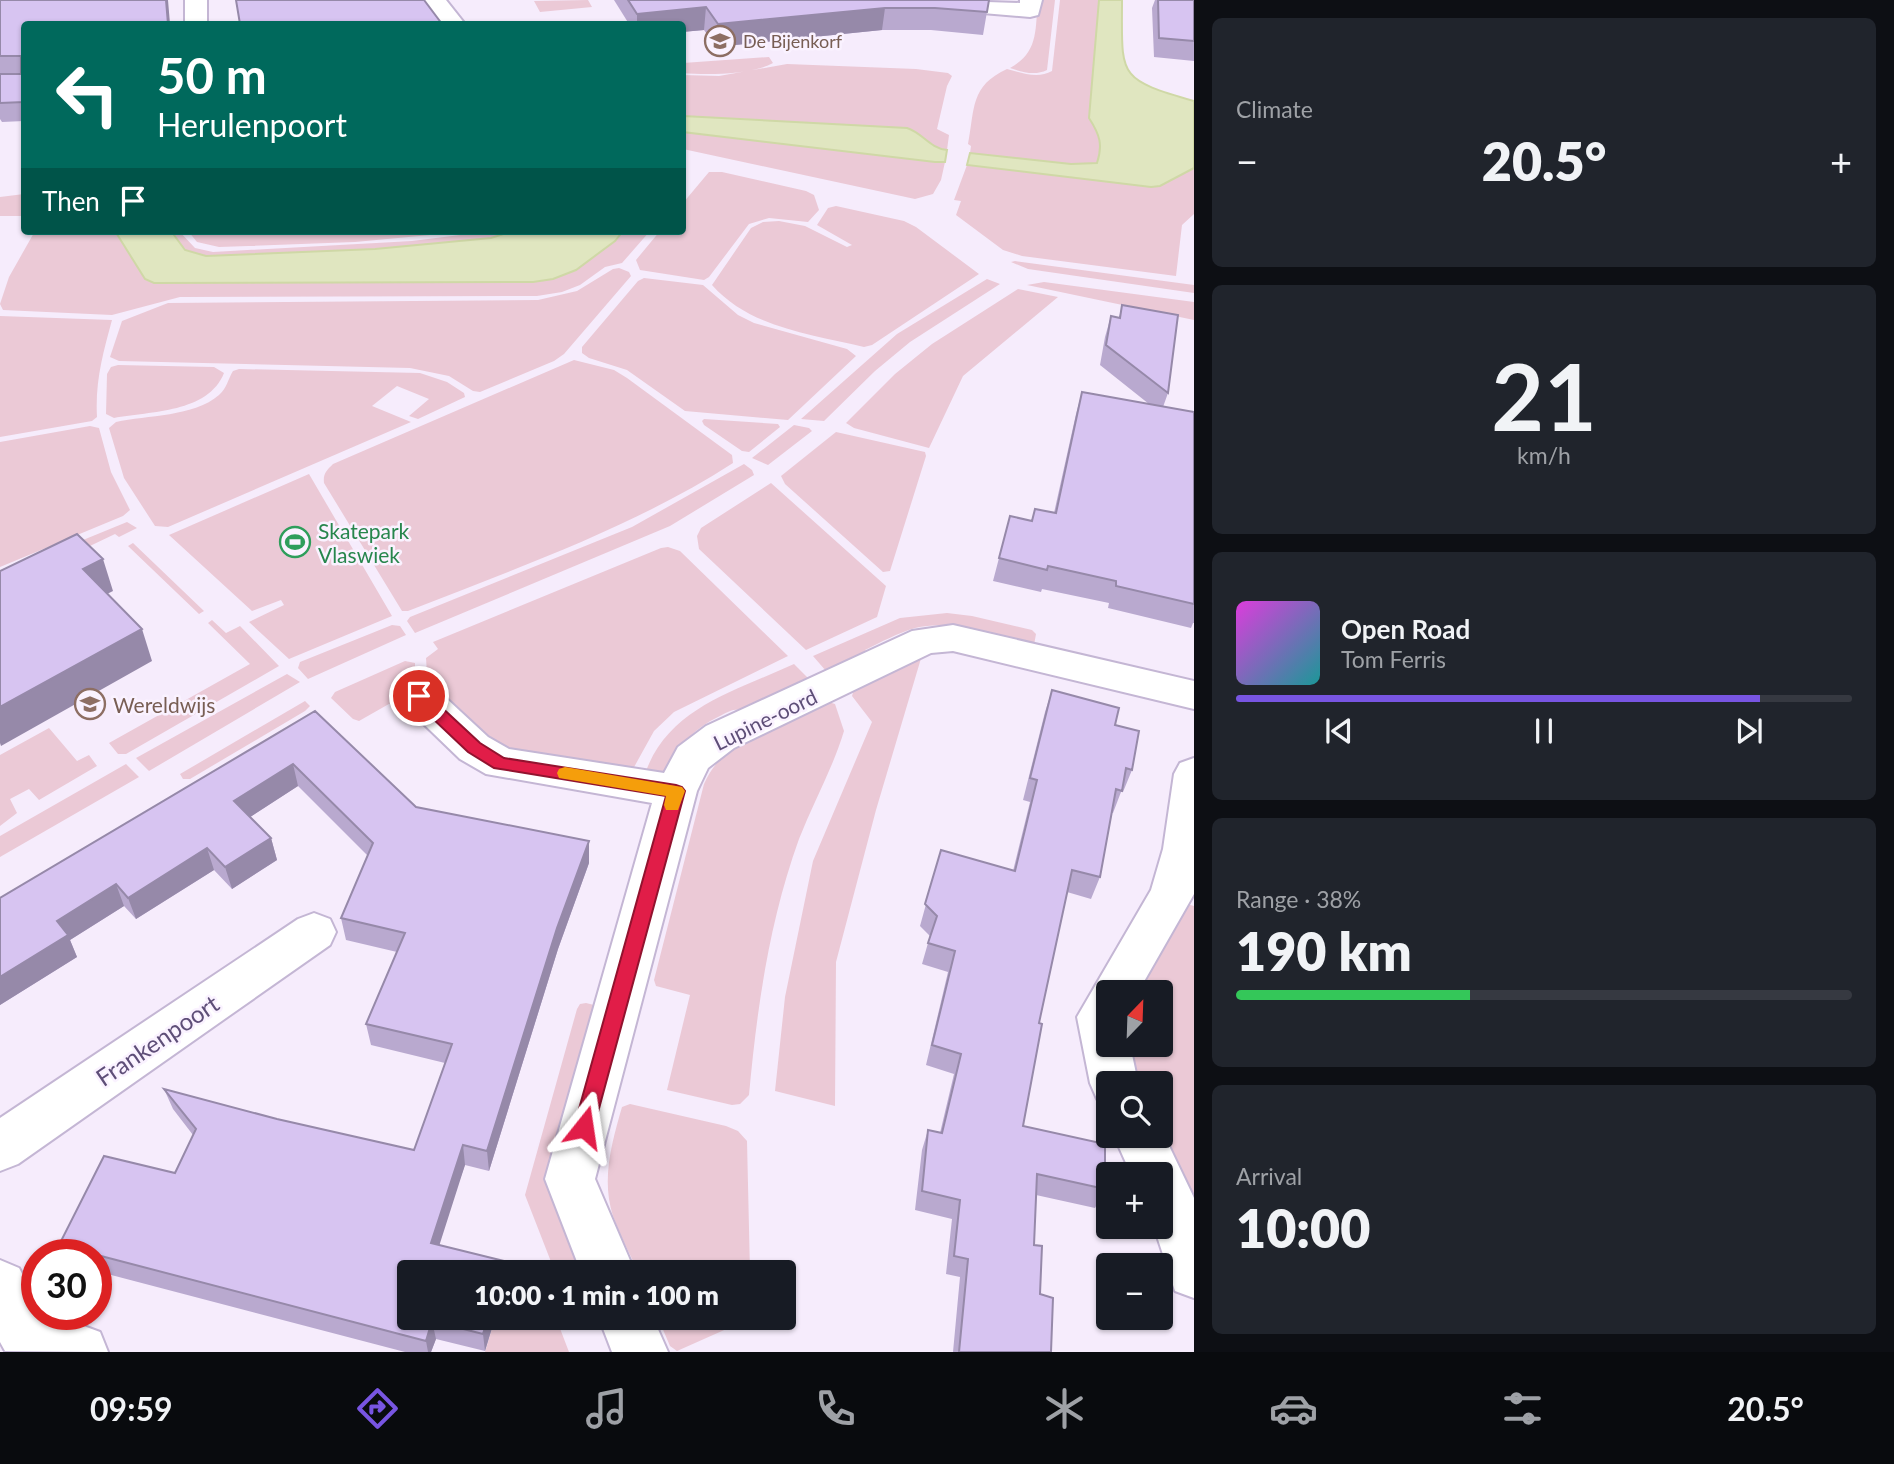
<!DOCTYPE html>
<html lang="en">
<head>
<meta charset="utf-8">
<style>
	:root { --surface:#171b24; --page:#20242c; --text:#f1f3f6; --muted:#9ea1a6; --line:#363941; --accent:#7855e2 }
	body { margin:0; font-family:Lato,sans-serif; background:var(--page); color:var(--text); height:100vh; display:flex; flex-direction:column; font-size:26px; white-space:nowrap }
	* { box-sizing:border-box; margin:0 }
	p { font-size:23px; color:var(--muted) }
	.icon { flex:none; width:38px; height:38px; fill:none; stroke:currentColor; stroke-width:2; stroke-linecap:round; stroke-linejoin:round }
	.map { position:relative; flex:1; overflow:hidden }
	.sheet { display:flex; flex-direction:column; gap:18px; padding:18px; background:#0d0f14; width:700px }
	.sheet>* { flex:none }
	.banner { position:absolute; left:21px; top:21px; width:665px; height:214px; border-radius:7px; box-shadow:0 2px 5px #0004; background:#00695c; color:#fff; overflow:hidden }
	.needle { width:46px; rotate:23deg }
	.tools { position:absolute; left:1096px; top:980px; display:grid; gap:14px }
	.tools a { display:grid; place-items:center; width:77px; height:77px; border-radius:7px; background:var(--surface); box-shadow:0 2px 5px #0004; font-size:35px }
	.speed { position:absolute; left:21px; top:1239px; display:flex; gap:14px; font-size:35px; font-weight:700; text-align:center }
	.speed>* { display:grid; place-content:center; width:91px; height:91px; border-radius:50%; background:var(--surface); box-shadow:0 2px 5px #0004; line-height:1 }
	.speed .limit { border:10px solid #d22; background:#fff; color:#111 }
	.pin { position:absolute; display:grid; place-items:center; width:60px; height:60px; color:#fff; margin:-30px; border:4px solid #fff; border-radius:50%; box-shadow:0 2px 7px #0007 }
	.me { position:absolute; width:77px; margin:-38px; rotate:15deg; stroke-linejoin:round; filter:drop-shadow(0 0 5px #0008) }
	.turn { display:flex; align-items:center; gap:24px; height:147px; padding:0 21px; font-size:32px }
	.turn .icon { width:91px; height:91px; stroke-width:2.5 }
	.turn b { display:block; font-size:49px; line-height:60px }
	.then { display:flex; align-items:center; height:66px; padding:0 21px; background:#0003; gap:14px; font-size:26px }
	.big { font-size:52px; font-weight:800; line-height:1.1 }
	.sheet .widget { flex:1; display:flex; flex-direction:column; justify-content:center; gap:10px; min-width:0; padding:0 24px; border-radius:10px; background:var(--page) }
	.sheet .dial { align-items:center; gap:0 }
	.dial b { font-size:91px; line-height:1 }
	.song { display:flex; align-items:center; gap:21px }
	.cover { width:84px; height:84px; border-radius:10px; background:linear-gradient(135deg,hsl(300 70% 55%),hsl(180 70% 35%)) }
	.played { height:7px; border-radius:4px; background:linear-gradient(90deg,var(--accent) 85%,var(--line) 85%) }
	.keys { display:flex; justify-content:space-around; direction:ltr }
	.heat { display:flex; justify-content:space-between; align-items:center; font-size:38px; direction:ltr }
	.charge { height:10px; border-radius:5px; background:linear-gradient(90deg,#34c759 38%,var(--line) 0) }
	.trip { position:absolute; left:397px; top:1260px; width:399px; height:70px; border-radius:7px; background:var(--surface); box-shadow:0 2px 5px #0004; font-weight:800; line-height:70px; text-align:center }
	.dock { display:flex; height:112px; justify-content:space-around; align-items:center; background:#090b0e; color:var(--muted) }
	.dock .icon { width:49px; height:49px }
	.dock .current { color:var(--accent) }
	.dock b { font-size:32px; color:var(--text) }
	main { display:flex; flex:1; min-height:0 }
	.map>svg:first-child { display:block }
</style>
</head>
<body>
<main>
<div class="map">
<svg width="1194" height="1352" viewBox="0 0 1194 1352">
	<rect width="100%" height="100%" fill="#f6ecfc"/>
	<path fill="#ebc9d6" d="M588,0L592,7L540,12L534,1Z
		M1038,0H1055L1047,70C1035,76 1022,72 1010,68C1039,52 1035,30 1038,0Z
		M1060,0H1099L1090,118C1100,135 1103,145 1097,164H1071L970,153L971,146L968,144C975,108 970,86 1007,69C1022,73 1038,79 1052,71Z
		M769,57L773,63C752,75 706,75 683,73V63Z
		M787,64L916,69L948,73L952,76L947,86L937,129L949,135L947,150L932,146L907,128L683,116L682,75L719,76Z
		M683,132L934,162H945L941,180L933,194L915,199L683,149Z
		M967,165L1151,187L1194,168V214L1182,225L1176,276L1022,256L1003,250L956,215L961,201L954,200Z
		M709,172H722L806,191L814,195L819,210L808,222L769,218L749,224L709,277L704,280L640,270L636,260L660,231H682L683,203Z
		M24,194V211L21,216H0V197Z
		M836,206L904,221L916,227L979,274L872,345L864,347C811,334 750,328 712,285L751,228L763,222L779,221L805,226L847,247L852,245L817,225L828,208Z
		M35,231H115L145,279L373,283L533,282L553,279L576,270L615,241L623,231H650L622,263L605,267L580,285L562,292L537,296L180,297L112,315L3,310L0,304L9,277Z
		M171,231H179L195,248L213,252L412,241L492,231H513L491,238L375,249L206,256L185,250Z
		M188,231H473L355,242L219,247L197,242Z
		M1015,261L1194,285V293L1028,269L1011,262Z
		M619,268L629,272L631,276L564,354L554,361L480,392L473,391L449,376L410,368L119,361L110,357L122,321L168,303L538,300L577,291L613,269Z
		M644,278L703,285L738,315L754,323L847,349L856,356L788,420L685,411L627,370L589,358L582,353V347L638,281Z
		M987,279L1000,284L910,342L875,371L824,421L801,419L897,334Z
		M1044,282L1194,302V320L1027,285Z
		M1018,289L1058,297L963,376L929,448L854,428L846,423L895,374L932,344Z
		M0,316L112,320C103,353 95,382 97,417L92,421L0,437Z
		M574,360L614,370L627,378L732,455L733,463C632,528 519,567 408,611H402L324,483C323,474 326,471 333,464Z
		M118,365L214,367L224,373C208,413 151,411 114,418L106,414L107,374L111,367Z
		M239,369L420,373L447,382L464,393L465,397L418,419L409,416L429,399L397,386L372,406L411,422L168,527L155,526L124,478L109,428L116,422C147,415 194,417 219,395C227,388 228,379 233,371Z
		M704,419L778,424L780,427L749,452L742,451L704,425L702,421Z
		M794,425L809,428L812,431L768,465L752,458Z
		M90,426L99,428L111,472L130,510L123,516L0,567V442Z
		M836,432L925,452L926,456L890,571L883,572L785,484L781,476Z
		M744,464L752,470L754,475L670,526L415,633L407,621L410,617L632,527Z
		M309,474L392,616L289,659L249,622L284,605L281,600L252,611L169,535Z
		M771,483L886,586L877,617L806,650L699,549L697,536L701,528Z
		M127,522L137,528L119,537L115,534L0,589V574Z
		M133,543L204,611L199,614L128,546Z
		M668,547L680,551L788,656L674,712L654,731L633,769L499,746L428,688L426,658L438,649L433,642L661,548Z
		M947,613L972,616L1032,630L1036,634L1034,645C996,635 954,619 915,628C898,633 881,642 865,650L869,655L826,671L813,656L900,618Z
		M212,620L226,633L240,626L279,666L126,754H118L109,743L250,664L208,623Z
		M392,625L400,626L406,635L308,679L298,668L300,662Z
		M922,655L876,810L836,962L835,1106L775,1091L785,997L813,861L872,722L852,696L855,686Z
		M405,661L415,663V684L410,692L359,721L353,719L331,698L335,692Z
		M794,664L808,678L809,683L744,710C733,708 728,712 718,717C690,731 678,747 666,775L646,771C670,707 736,691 794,664Z
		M287,674L300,682L149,771L136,758Z
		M305,701L310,706L305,711L190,779H183L180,774Z
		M825,701L835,704L844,731C833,768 813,803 799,839C769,922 757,1008 749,1095L740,1104L732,1105L667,1090L690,995L656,986L654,980L704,784C725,736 781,722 825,701Z
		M49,728L77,761L89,755L97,766L39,800L29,789L10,799L17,813L0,826V755Z
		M126,764L139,777L0,857V836Z
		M1183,903L1194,906V1202L1156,1136H1160V1083H1128L1121,1045H1160V992H1133Z
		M586,1003L602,1007L558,1209L585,1272H555L525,1195L577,1009L580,1004Z
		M630,1104L726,1126L738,1131L747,1141L750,1272H638C630,1254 620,1235 613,1216C601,1179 612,1142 622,1107Z
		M495,1318H556L569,1352H485Z
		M658,1318H741L731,1327L677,1351L670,1346Z"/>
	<path fill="#e0e6c0" stroke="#cfd8a6" stroke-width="2" d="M1099,0H1122C1122,76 1116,79 1194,101V168L1160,186L1151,187L967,165L970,153L1071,164L1097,163C1103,145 1100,135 1089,118Z
		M683,116L907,128C923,133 929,148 947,150L945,162H935L683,132Z
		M115,231H171L185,250L206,256L375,249L491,238L513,231H623L615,241L576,270L553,279L533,282L154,283L145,279Z"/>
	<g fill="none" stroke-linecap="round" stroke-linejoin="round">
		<g stroke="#c4b6d4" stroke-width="4">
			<path id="minor" d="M185,0H207V24H185Z
				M423,0H446L465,24H443Z
				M925,0L1020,3V0H1042L1038,15L1030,17L935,9L927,7Z
				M953,625L1194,681V709L953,651L931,653L734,748L708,768L697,791L595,1179L635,1272H581L545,1179L652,803L486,774L460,759L405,706L400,696L405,686L419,682L433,686L488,737L509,749L664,773L678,747L706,726L912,631Z
				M1194,758V894L1138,992H1108V1045H1130L1138,1083H1108V1103L1097,1099L1090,1083L1077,1017L1151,890L1163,849L1174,774L1180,763Z
				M314,913L330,919L336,932L330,945L18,1164L0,1171V1118L298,919Z
				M1160,1127L1194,1198V1298L1175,1291L1154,1227H1160V1174H1131L1114,1136H1160Z
				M0,1260L19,1268L37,1301V1314H51L100,1332L108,1352L5,1351L0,1342Z
				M599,1318H653L668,1352H612Z"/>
		</g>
		<use href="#minor" fill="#fff" fill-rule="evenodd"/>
	</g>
	<path fill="#b9a9cf" d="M0,0L24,24V121L2,122L0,119Z
		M614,0H989L983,35L931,30H882L716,47L704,30L682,32V24H629Z
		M1155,0H1194V61L1154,57L1152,8Z
		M1122,305L1168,393L1163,407L1194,412V623H1193L1191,628L1108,608L1109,603L1042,589L1041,592L993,581L1010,516L1032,521L1054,513L1076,414L1082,392L1149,404L1100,365L1105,337L1111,316L1119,318Z
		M1052,690L1115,725L1132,770L1123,792H1121L1113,813H1112L1100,877L1091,899L1067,892L1039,1023L1023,1126L1105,1189L1095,1208L1036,1195L1034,1245L1040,1294L1051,1352H953L960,1277L946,1274L952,1219L915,1210L922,1150L928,1130L940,1133L954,1074L926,1065L948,972L922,964L930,936L920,926L941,850L1013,871L1030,802L1023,800L1045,712Z
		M315,711L416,807L589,863L558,949L489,1171L465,1165L410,1318H495L485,1351L436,1339L431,1352H405L96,1271V1255H64L59,1245L175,1173L193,1135L173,1109L164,1089L277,1119L414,1150L445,1063L371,1045L366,1024L397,952L346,940L341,918L368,856L298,786L250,817L271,838L277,860L232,889L214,870L136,919L124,906L70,940L77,957L0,1005V898Z"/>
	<path fill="#9689a9" d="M166,0H168L170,24H168Z
		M706,7L704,30L682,32V24H637V14Z
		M885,8L882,30L716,47L718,24Z
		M103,559L113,591L93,601L83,569Z
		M142,629L152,661L1,746L0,743V707Z
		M293,764L298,786L241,823L234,801Z
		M271,838L277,860L232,889L225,867Z
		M589,841V863L558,949L489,1171L487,1151L557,928Z
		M207,848L214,870L136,919L128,898Z
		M116,884L124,906L70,940L77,957L0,1005V977L57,921Z
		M463,1145L465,1165L434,1262L431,1243Z
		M504,1261L506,1272H501Z
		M488,1318H495L485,1351L483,1334Z
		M432,1321L436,1339L431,1352H428L426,1341Z"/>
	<path fill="#d7c4f1" stroke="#9689a9" stroke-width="2" d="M0,0H166L168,24H24V102L0,103V74H21V56H0Z
		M236,0H424L442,24H240Z
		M628,0H989L987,12L935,8H885L718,24L706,7L637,14Z
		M1158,0H1194V41L1159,38Z
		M1122,305L1178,315L1168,393L1106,345L1111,316L1120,318Z
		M1082,392L1194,412V604L1116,586V581L1048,566L1047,570L999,558L1010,516L1032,521L1035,509L1056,513Z
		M77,534L103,559L83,569L142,629L0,707V571Z
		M1052,690L1119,708L1115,725L1139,731L1132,770L1126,768L1122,791L1116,789L1100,877L1072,870L1039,1023L1042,1024L1023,1126L1105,1144V1189L1037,1174L1034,1245L1042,1246L1040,1294L1053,1298L1051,1352H959L968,1259L954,1256L960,1200L922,1191L928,1130L942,1133L961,1054L932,1045L955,951L928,943L937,916L925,904L941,850L1015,871L1037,780L1030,778Z
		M315,711L416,807L589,841L557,928L487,1151L463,1145L431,1243L504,1261L501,1272H410V1318H488L483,1334L432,1321L426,1341L59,1245L104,1156L175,1173L196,1129L164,1089L277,1119L414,1150L452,1044L366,1024L405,933L341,918L373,843L293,764L234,801L271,838L225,867L207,848L128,898L116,884L57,921L68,935L0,977V898Z"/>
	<path fill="#e11d48" stroke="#92132f" stroke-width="2" d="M419,690L425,692L480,743L504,758L676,785L682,787L685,791L594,1127L591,1134L584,1137L577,1134L574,1127L666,796L494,768L468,752L413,700L411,696Z"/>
	<path fill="#f59e0b" d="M565,767L682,787L685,791L678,810H666L664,805L666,796L559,778L557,773L559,769Z"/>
	<defs>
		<g id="school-ring" transform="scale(1.575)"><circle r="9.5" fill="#faf2ff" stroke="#8d6e63" stroke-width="1.5"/><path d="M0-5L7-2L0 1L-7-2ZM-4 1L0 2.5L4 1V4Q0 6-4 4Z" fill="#8d6e63"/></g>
		<g id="stadium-ring" transform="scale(1.575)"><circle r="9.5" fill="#faf2ff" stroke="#2e9e5b" stroke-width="1.5"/><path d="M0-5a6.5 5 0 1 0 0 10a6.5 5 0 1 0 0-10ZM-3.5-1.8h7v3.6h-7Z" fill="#2e9e5b"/></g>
	</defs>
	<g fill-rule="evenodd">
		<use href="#school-ring" x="720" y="41"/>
		<use href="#stadium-ring" x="295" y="542"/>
		<use href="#school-ring" x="90" y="704"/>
	</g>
	<g text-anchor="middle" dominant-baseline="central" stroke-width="5" stroke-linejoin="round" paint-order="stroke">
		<g font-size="18" fill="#785e54" stroke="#faf2ff" text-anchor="start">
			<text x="743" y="41">De Bijenkorf</text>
		</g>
		<g font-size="21" fill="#27864d" stroke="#faf2ff" text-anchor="start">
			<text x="318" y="530">Skatepark<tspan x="318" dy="24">Vlaswiek</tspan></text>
		</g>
		<g font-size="21" fill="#785e54" stroke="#faf2ff" text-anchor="start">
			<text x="113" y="704">Wereldwijs</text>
		</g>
		<g font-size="21" fill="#5e4e78" stroke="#faf2ff">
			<text transform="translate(765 719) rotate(-26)">Lupine-oord</text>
		</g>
		<g font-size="24" fill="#5e4e78" stroke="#faf2ff">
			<text transform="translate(157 1040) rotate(-34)">Frankenpoort</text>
		</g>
	</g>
</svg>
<div class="tools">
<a><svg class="needle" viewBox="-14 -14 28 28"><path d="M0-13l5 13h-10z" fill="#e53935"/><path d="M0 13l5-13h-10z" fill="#9ea1a6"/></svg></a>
<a><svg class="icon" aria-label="search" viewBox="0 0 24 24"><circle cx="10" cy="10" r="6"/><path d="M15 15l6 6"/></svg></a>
<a>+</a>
<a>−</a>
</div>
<div class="speed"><div class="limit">30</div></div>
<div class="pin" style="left:419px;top:696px;background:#d93025"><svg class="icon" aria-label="arrive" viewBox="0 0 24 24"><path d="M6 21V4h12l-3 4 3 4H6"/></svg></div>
<svg class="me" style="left:584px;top:1127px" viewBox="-20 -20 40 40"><path d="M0-17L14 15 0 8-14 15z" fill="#e11d48" stroke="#fff" stroke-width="4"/></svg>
<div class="trip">10:00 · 1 min · 100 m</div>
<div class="banner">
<div class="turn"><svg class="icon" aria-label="left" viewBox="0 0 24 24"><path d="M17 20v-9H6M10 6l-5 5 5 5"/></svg><div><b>50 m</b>Herulenpoort</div></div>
<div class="then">Then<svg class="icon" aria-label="arrive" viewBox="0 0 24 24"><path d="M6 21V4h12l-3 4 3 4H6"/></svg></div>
</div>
</div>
<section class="sheet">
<div class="widget"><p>Climate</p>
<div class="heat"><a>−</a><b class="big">20.5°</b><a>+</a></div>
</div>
<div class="widget dial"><b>21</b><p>km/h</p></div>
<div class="widget">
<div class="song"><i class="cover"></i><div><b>Open Road</b><p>Tom Ferris</p></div></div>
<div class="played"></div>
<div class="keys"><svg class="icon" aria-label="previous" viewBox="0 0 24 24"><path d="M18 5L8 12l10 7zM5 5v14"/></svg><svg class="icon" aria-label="pause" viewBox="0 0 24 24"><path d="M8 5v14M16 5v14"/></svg><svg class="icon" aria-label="next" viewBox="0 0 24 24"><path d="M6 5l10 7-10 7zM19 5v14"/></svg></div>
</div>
<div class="widget"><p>Range · 38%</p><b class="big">190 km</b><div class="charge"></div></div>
<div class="widget"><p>Arrival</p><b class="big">10:00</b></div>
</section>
</main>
<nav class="dock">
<b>09:59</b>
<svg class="icon current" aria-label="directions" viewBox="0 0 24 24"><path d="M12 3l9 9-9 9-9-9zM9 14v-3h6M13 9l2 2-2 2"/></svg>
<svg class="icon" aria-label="music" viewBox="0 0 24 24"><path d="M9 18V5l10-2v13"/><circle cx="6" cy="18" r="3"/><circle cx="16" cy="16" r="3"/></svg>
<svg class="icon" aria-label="phone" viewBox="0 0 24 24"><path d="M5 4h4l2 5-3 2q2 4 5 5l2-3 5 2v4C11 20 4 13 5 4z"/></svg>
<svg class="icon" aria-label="climate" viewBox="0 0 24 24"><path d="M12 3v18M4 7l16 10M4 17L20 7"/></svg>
<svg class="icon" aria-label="car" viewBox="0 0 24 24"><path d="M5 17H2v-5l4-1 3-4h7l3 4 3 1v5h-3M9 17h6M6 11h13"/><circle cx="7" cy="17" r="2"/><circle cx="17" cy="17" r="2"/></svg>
<svg class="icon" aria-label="filters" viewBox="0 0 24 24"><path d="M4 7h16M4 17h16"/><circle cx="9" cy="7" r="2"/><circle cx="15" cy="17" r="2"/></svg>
<b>20.5°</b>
</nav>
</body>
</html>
